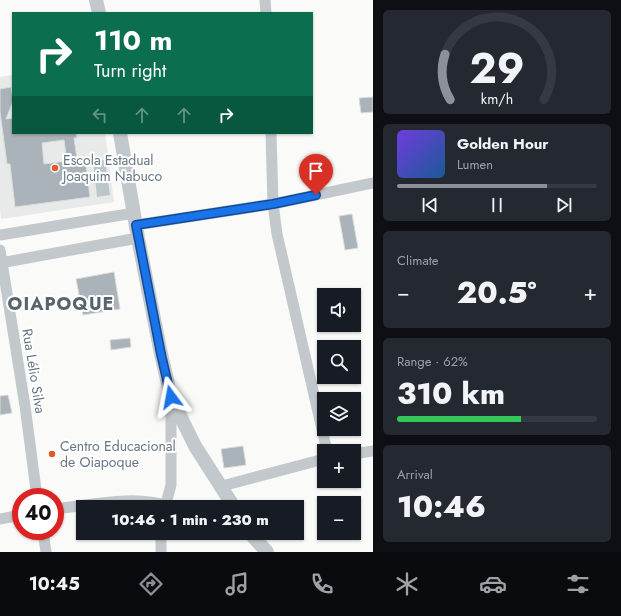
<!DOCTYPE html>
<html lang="en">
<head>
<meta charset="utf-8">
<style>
	:root { --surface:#171b24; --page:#242831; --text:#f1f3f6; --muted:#9ea1a6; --line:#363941; --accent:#8c9099 }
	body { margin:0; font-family:Jost,sans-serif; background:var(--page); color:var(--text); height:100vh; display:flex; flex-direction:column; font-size:15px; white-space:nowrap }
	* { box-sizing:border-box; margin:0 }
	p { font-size:13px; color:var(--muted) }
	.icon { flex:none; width:22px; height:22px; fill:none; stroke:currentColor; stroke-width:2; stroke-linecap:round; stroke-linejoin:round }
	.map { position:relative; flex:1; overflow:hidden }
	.panel { display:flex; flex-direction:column; gap:10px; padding:10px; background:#0d0f14; width:248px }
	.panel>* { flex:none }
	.top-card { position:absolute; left:12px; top:12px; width:301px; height:122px; border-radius:0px; box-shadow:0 1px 3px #0004; background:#0b6e4f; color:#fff; overflow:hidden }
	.fabs { position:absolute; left:317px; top:288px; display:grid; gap:8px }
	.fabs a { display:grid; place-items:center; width:44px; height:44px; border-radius:0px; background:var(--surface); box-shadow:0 1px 3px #0004; font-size:20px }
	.speed { position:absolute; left:12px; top:488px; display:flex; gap:8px; font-size:20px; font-weight:700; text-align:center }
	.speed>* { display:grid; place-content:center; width:52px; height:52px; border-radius:50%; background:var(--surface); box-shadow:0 1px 3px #0004; line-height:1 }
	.speed .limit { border:6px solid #d22; background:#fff; color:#111 }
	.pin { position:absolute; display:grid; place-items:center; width:34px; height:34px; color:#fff; margin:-41px -17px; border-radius:50% 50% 50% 0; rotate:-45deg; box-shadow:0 0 4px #0007 }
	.pin .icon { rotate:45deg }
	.me { position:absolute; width:44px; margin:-22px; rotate:347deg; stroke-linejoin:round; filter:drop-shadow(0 0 3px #0008) }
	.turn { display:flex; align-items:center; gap:14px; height:84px; padding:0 16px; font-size:18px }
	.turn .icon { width:52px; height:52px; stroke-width:2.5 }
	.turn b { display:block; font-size:28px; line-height:34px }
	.lanes { display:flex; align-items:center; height:38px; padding:0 16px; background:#0003; justify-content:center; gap:20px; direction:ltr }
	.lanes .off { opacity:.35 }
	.big { font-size:30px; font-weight:800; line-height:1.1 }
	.panel .widget { flex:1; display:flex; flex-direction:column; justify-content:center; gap:6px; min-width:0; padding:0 14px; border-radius:6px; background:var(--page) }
	.panel .dial { align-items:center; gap:0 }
	.dial svg { height:104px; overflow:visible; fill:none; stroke:var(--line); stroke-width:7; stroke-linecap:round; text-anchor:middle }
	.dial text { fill:var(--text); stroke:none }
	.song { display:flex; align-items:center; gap:12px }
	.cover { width:48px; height:48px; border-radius:6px; background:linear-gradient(135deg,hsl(260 70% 55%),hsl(210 70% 35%)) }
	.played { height:4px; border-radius:2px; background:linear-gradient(90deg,var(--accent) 75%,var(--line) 75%) }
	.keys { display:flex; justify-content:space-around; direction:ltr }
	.heat { display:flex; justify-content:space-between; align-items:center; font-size:22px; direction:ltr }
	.charge { height:6px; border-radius:3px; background:linear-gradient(90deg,#34c759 62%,var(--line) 0) }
	.trip { position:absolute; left:76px; top:500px; width:228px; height:40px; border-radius:0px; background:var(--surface); box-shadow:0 1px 3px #0004; font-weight:800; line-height:40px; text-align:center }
	.tab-bar { display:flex; height:64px; justify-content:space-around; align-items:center; background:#090b0e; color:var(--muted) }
	.tab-bar .icon { width:28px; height:28px }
	.tab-bar .on { color:var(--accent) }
	.tab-bar b { font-size:18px; color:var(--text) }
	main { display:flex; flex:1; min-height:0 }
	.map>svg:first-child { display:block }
</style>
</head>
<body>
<main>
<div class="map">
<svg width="373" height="552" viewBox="0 0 373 552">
	<rect width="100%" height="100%" fill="#fafaf8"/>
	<path fill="#e8e9e9" d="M13,75V133H105L114,202L1,219L0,209V77Z"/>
	<path fill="#bbc7cb" d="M105,160L110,195L97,197L93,161Z"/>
	<path fill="#aab3b9" stroke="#dcdcda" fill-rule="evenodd" d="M11,87L13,101L6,119L13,118V133H76L77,138H74L77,159L85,158L90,197L15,207L10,164H7L0,112V89ZM64,140L67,161L44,164L42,143Z
		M373,97V112L361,113L359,98Z
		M352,214L358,248L345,250L339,216Z
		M114,272L120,309L83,315L76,279Z
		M130,338L131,347L111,350L110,340Z
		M8,395L12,413L0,415V396Z
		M243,446L246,465L224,468L221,449Z"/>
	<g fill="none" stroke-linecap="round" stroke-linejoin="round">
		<path stroke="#c3c8cc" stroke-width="11" d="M265,0L266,13
			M271,133L273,204L277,234L327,451
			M136,225L273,204L373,183
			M0,235L134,213
			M0,250L25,406L37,497
			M0,263L138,238
			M354,454L373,451
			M222,486L324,459
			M165,507L171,485V398
			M55,509C91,505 137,494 171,507
			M0,519L21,515
			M43,531L46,552
			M161,533V552"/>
		<path stroke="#c3c8cc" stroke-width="14" d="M96,0L99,13
			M120,133L138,238L161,354L171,397L195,446L234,507
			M250,533L267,552"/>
	</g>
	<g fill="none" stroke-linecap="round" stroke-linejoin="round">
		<g stroke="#114b97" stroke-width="10">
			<path id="route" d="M171,397L161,354L136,225L273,204L316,195"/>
		</g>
		<use href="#route" stroke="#1a73e8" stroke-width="7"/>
	</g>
	<g fill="#e4572e" stroke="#fff" stroke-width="1.5">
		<circle cx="55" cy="168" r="4"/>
		<circle cx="52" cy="454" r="4"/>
	</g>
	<g text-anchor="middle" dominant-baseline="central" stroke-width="4" stroke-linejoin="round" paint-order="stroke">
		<g font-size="14" fill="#657683" stroke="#fff" text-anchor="start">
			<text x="63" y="160">Escola Estadual<tspan x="63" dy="16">Joaquim Nabuco</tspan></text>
			<text x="60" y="446">Centro Educacional<tspan x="60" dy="16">de Oiapoque</tspan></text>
		</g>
		<g font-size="14" fill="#657683" stroke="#fff">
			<text transform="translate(34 371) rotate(81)">Rua Lélio Silva</text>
		</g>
		<g font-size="18" font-weight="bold" letter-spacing="1" fill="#57646e" stroke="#fff">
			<text x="61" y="304">OIAPOQUE</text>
		</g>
	</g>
</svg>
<div class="fabs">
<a><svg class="icon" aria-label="sound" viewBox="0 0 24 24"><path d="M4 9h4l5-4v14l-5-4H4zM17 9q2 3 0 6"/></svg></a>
<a><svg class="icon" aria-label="search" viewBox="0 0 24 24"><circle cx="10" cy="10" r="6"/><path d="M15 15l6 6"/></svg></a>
<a><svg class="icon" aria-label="layers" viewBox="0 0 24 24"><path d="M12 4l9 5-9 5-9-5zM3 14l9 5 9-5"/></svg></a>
<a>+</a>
<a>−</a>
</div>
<div class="speed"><div class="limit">40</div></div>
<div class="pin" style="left:316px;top:195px;background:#d93025"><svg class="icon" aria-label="arrive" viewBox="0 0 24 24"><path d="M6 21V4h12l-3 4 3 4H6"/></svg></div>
<svg class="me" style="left:171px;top:397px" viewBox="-20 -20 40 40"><path d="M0-17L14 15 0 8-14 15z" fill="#1a73e8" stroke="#fff" stroke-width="4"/></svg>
<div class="trip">10:46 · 1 min · 230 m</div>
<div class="top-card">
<div class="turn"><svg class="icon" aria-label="right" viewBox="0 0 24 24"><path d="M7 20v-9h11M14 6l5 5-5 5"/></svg><div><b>110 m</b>Turn right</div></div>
<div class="lanes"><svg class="icon off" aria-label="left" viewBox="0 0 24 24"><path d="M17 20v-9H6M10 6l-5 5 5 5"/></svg><svg class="icon off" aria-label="ahead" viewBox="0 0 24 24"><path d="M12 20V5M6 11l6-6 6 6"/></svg><svg class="icon off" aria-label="ahead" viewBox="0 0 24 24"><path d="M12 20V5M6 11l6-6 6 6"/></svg><svg class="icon" aria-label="right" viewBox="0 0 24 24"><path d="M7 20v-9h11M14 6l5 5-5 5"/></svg></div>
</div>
</div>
<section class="panel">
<div class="widget dial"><svg viewBox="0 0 100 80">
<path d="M14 69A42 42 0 1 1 86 69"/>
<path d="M14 69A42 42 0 0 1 10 34" stroke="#8c9099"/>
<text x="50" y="56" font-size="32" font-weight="700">29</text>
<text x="50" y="72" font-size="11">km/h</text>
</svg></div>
<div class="widget">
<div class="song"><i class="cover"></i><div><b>Golden Hour</b><p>Lumen</p></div></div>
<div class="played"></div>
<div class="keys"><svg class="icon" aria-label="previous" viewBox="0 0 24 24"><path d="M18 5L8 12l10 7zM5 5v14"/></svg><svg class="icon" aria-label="pause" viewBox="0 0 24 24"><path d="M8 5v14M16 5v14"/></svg><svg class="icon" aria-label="next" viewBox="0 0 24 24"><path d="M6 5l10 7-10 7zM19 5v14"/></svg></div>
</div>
<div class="widget"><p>Climate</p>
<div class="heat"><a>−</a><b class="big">20.5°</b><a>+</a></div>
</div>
<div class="widget"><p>Range · 62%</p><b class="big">310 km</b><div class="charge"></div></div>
<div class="widget"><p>Arrival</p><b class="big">10:46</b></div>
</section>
</main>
<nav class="tab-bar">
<b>10:45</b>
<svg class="icon on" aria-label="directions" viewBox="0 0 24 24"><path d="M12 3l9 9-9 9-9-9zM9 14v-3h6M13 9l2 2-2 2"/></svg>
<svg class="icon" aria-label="music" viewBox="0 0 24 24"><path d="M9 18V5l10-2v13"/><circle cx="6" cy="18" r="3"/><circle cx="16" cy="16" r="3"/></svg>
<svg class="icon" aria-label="phone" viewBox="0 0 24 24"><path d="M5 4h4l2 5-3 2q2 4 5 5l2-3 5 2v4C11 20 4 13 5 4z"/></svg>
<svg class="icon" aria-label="climate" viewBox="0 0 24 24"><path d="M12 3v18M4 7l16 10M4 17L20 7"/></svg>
<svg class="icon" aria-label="car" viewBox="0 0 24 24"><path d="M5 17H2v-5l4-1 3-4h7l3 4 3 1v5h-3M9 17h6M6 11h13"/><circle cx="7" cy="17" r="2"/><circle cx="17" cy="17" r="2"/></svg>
<svg class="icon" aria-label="filters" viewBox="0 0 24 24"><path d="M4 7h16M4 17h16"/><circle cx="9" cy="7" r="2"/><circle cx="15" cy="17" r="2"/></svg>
</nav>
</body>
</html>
